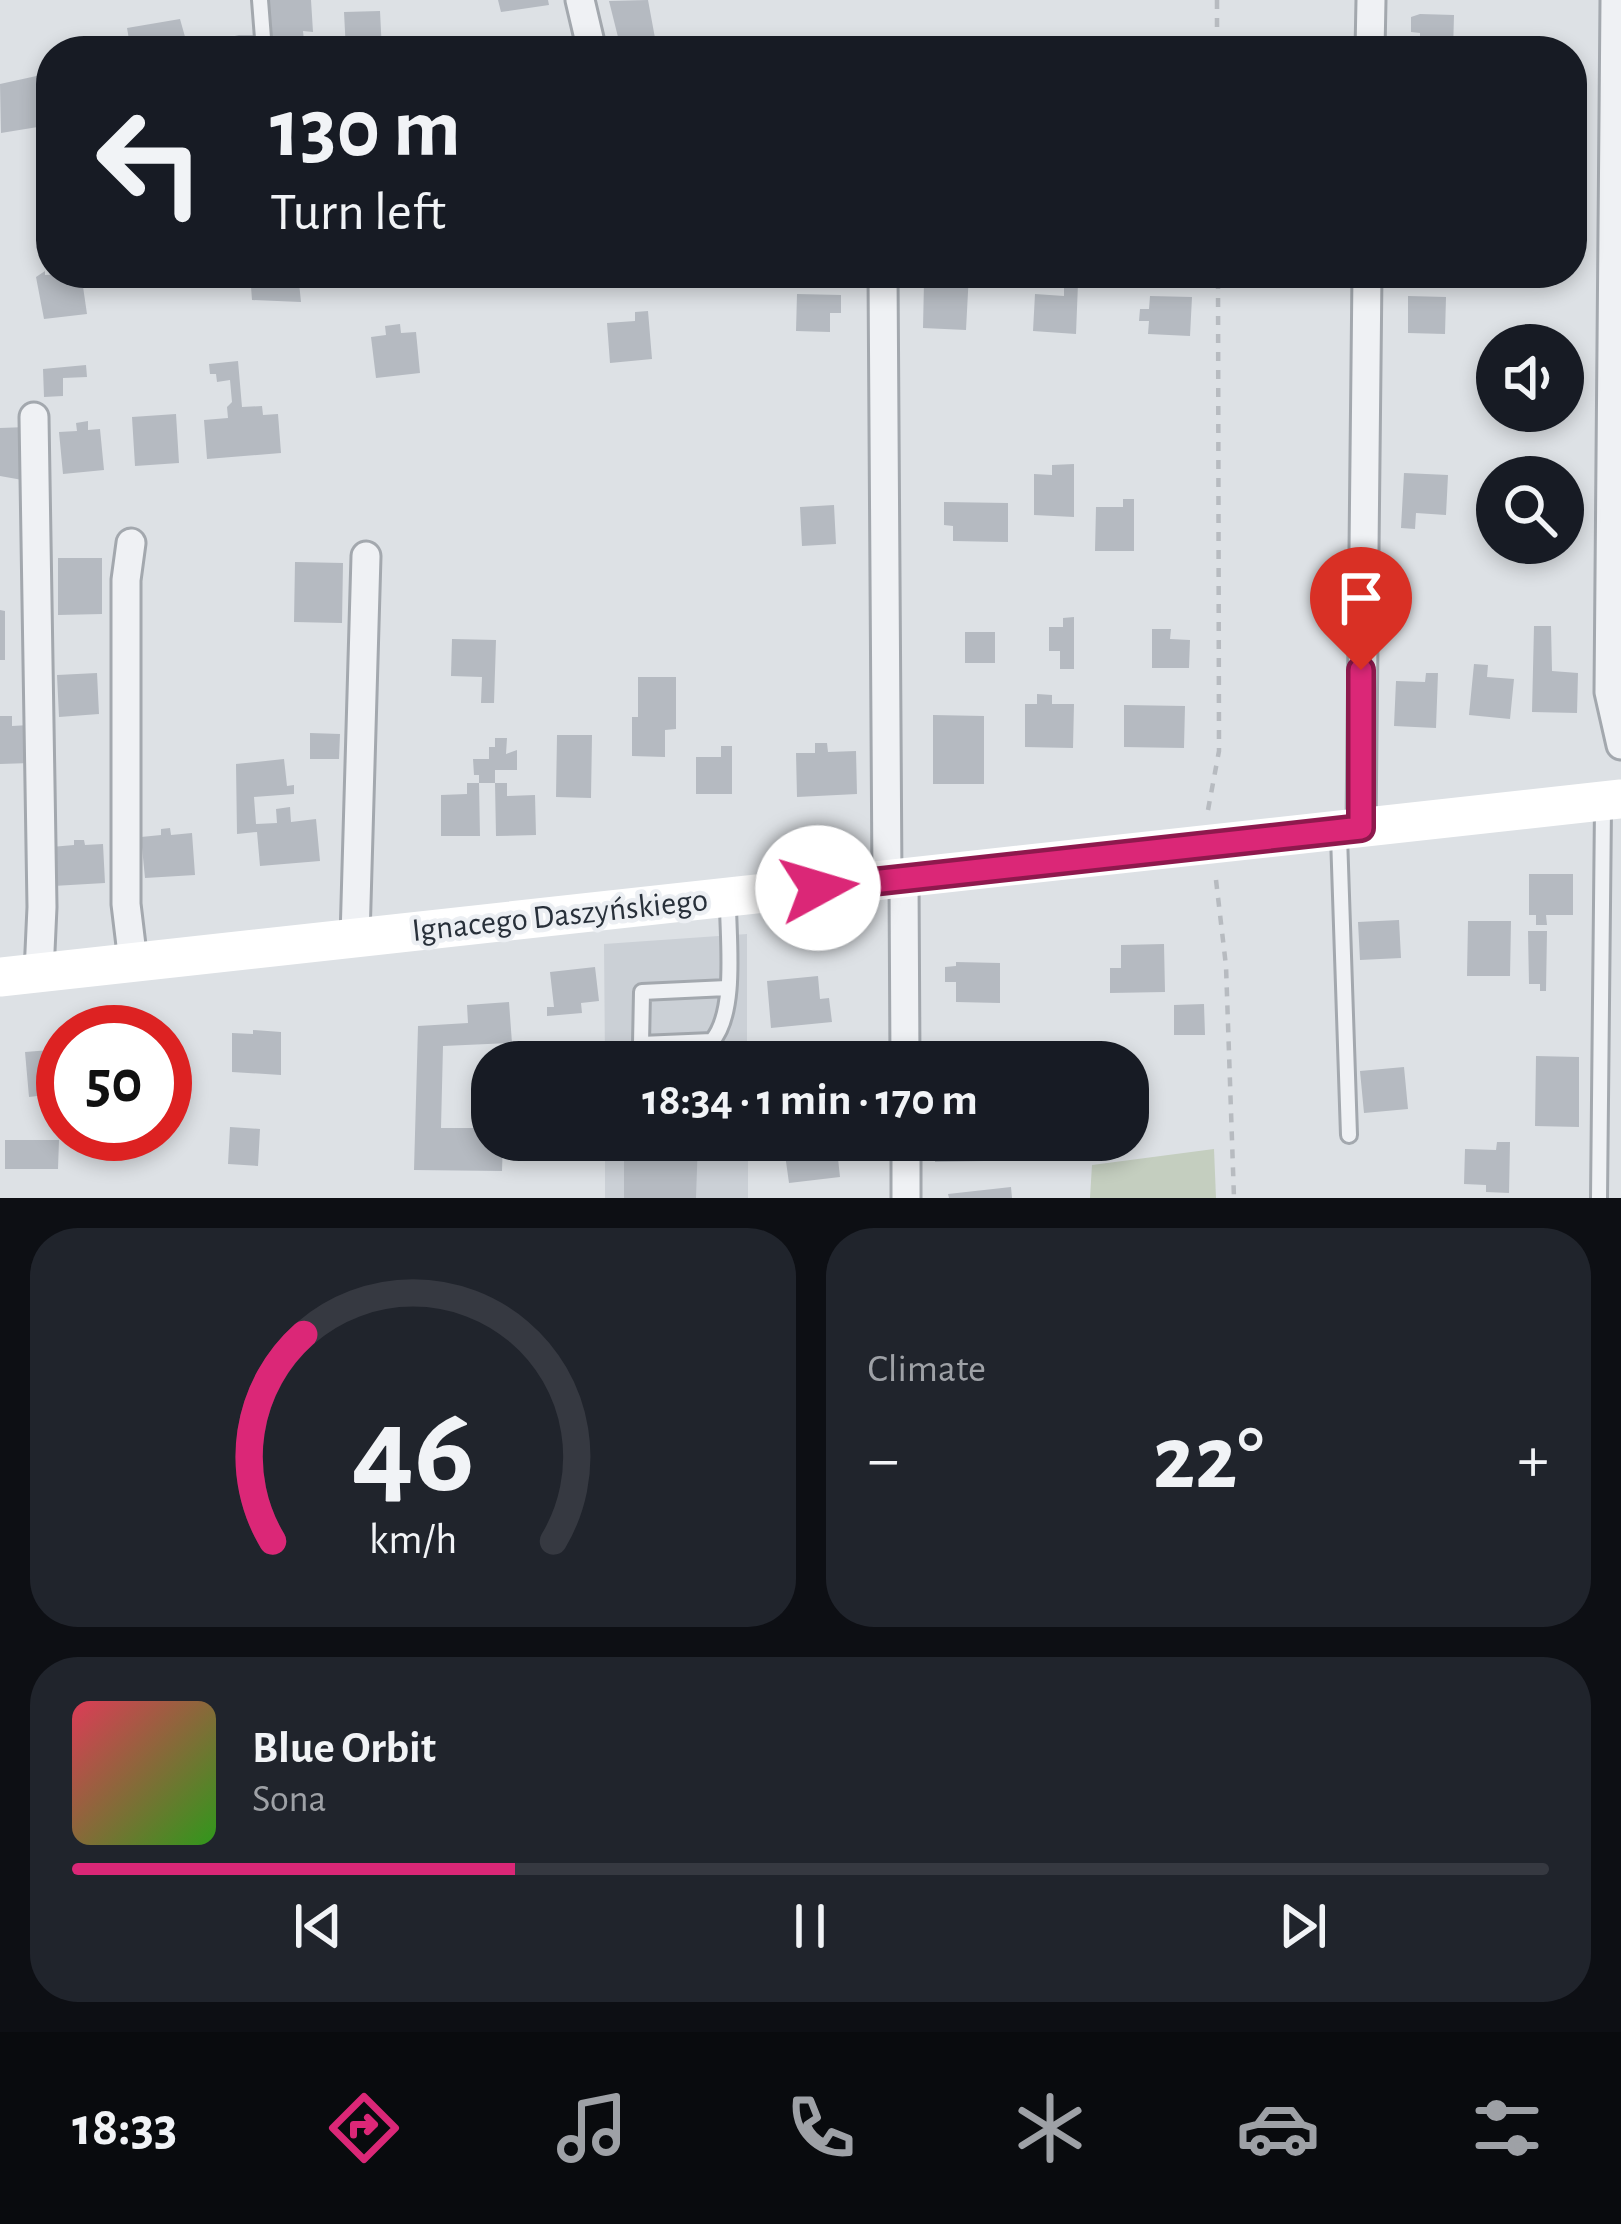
<!DOCTYPE html>
<html lang="en">
<head>
<meta charset="utf-8">
<style>
	:root { --surface:#171b24; --page:#20242c; --text:#f1f3f6; --muted:#9ea1a6; --line:#363941; --accent:#db2777 }
	body { margin:0; font-family:"Alegreya Sans",sans-serif; background:var(--page); color:var(--text); height:100vh; display:flex; flex-direction:column; font-size:45px; white-space:nowrap }
	* { box-sizing:border-box; margin:0 }
	p { font-size:39px; color:var(--muted) }
	.icon { flex:none; width:66px; height:66px; fill:none; stroke:currentColor; stroke-width:2; stroke-linecap:round; stroke-linejoin:round }
	.map { position:relative; height:1198px; overflow:hidden }
	.sheet { display:flex; flex-direction:column; gap:30px; padding:30px; background:#0d0f14; flex:1 }
	.sheet>* { flex:none }
	.guide { position:absolute; left:36px; top:36px; width:1551px; height:252px; border-radius:48px; box-shadow:0 6px 18px #0003; background:#171b24; color:var(--text); overflow:hidden }
	.tools { position:absolute; left:1476px; top:324px; display:grid; gap:24px }
	.tools a { display:grid; place-items:center; width:108px; height:108px; border-radius:50%; background:var(--surface); box-shadow:0 6px 18px #0003; font-size:60px }
	.speed { position:absolute; left:36px; top:1005px; display:flex; gap:24px; font-size:60px; font-weight:700; text-align:center }
	.speed>* { display:grid; place-content:center; width:156px; height:156px; border-radius:50%; background:var(--surface); box-shadow:0 6px 18px #0003; line-height:1 }
	.speed .limit { border:18px solid #d22; background:#fff; color:#111 }
	.pin { position:absolute; display:grid; place-items:center; width:102px; height:102px; color:#fff; margin:-123px -51px; border-radius:50% 50% 50% 0; rotate:-45deg; box-shadow:0 0 12px #0007 }
	.pin .icon { rotate:45deg }
	.me { position:absolute; width:132px; margin:-66px; rotate:84deg; stroke-linejoin:round; filter:drop-shadow(0 0 9px #0008) }
	.turn { display:flex; align-items:center; gap:42px; height:252px; padding:0 36px; font-size:54px }
	.turn .icon { width:156px; height:156px; stroke-width:2.5 }
	.turn b { display:block; font-size:84px; line-height:102px }
	.big { font-size:90px; font-weight:700; line-height:1.1 }
	.sheet .widget { flex:1; display:flex; flex-direction:column; justify-content:center; gap:18px; min-width:0; padding:0 42px; border-radius:48px; background:var(--page) }
	.sheet .dial { align-items:center; gap:0 }
	.dial svg { height:312px; overflow:visible; fill:none; stroke:var(--line); stroke-width:7; stroke-linecap:round; text-anchor:middle }
	.dial text { fill:var(--text); stroke:none }
	.song { display:flex; align-items:center; gap:36px }
	.cover { width:144px; height:144px; border-radius:18px; background:linear-gradient(135deg,hsl(350 70% 55%),hsl(110 70% 35%)) }
	.played { height:12px; border-radius:6px; background:linear-gradient(90deg,var(--accent) 30%,var(--line) 30%) }
	.keys { display:flex; justify-content:space-around; direction:ltr }
	.heat { display:flex; justify-content:space-between; align-items:center; font-size:66px; direction:ltr }
	.sheet .tiles { flex:1; display:grid; gap:30px; grid-template-columns:1fr 1fr }
	.widget:last-child { grid-column:span 2 }
	.trip { position:absolute; left:471px; top:1041px; width:678px; height:120px; border-radius:48px; background:var(--surface); box-shadow:0 6px 18px #0003; font-weight:700; line-height:120px; text-align:center }
	.tabs { display:flex; height:192px; justify-content:space-around; align-items:center; background:#090b0e; color:var(--muted) }
	.tabs .icon { width:84px; height:84px }
	.tabs .active { color:var(--accent) }
	.tabs b { font-size:54px; color:var(--text) }
	.map>svg:first-child { display:block }
</style>
</head>
<body>
<div class="map">
<svg width="1621" height="1198" viewBox="0 0 1621 1198">
	<rect width="100%" height="100%" fill="#dde1e5"/>
	<path fill="#cbd0d6" d="M747,934V1062H605L604,944Z
		M605,1140H748V1198H605Z"/>
	<path fill="#c4cebf" d="M1214,1149L1216,1198H1090L1092,1165Z"/>
	<path fill="#b5bac1" d="M267,0H311L313,32L303,31L305,51H269Z
		M498,0H548L549,5L501,12Z
		M648,0L655,38L620,45L609,1Z
		M380,11L382,51H346L344,12Z
		M1420,14L1454,15L1453,51L1420,50V33L1411,32V17Z
		M180,19L189,51H131L127,28Z
		M239,35H258L259,51H215L214,41Z
		M1486,39L1536,40V51H1486Z
		M41,75L50,125L1,133L0,84Z
		M45,271V275L81,273L87,314L44,319L36,277Z
		M250,273H298L301,302L252,300Z
		M955,273H969L966,330L923,328L924,282L955,283Z
		M1064,282L1078,283L1076,334L1033,331L1035,294L1064,296Z
		M797,294L841,295V313H830V332L796,331Z
		M1150,296L1192,297L1190,336L1148,334L1149,321H1139L1140,309H1149Z
		M1408,296L1446,297L1445,334L1408,333Z
		M648,311L652,359L610,363L607,323L635,321V312Z
		M400,324L401,333L416,332L420,373L376,378L371,337L386,335L385,326Z
		M238,361L242,407L262,406L263,415L278,414L281,453L207,459L204,420L228,418L227,407L232,402L230,380L217,382L216,374H210L209,364Z
		M86,365L87,377L63,378V396L44,397L43,369Z
		M176,414L179,463L135,466L132,417Z
		M88,421V430L100,429L104,470L63,474L59,432L77,431L76,423Z
		M27,427L28,481L0,476V428Z
		M1074,464V517L1034,515V474L1052,475V465Z
		M1404,473L1448,475L1446,515L1416,513L1415,529L1401,528Z
		M1123,499H1134V551H1095L1096,507H1123Z
		M944,502L1008,503V542L953,541V526L944,525Z
		M834,505L836,544L802,546L800,507Z
		M58,558H102V614L58,615Z
		M295,562L343,563L342,623L294,622Z
		M0,610L5,611V660H0Z
		M1074,617V669H1060V651H1049V627H1063V618Z
		M1534,626H1551L1552,671L1578,673L1577,713L1532,712Z
		M1152,629H1171L1170,639L1190,640L1189,668H1152Z
		M965,632H995V663H965Z
		M452,639L496,640L494,703H481L482,677L451,676Z
		M1474,664L1488,665L1487,677L1514,679L1510,719L1469,715Z
		M97,673L99,714L59,717L57,675Z
		M1426,673H1438L1436,728L1394,726L1396,681L1425,682Z
		M638,677H676V729L665,730V757L632,756V717H638Z
		M1037,694L1052,695V704H1074L1073,748L1025,747V704H1037Z
		M1124,705L1185,706L1184,748L1124,747Z
		M933,715L984,716V784H933Z
		M0,716H12V726L30,725L31,763L0,764Z
		M310,733L340,734L339,759H310Z
		M557,735H592L591,798L556,797Z
		M495,738H507L506,754L517,750V770H495V783H507V796L535,795L536,835L496,836L495,783H479V775H474L473,759H489V747H495Z
		M815,743H827L828,752L856,751L857,794L797,797L796,753H815Z
		M721,746H732V794H696V757H721Z
		M284,759L287,786L294,785V794L254,797L256,824L277,823L276,809L290,807L291,822L316,819L320,861L260,866L257,832L237,834L236,764Z
		M467,783H479L480,836H441V795L467,794Z
		M170,828L171,835L192,833L195,875L145,878L141,837L161,835V829Z
		M74,840H84L85,845L103,844L105,883L53,886L51,847L74,845Z
		M1529,874H1573V915H1546L1547,925H1536V915H1529Z
		M1399,920L1401,958L1360,960L1358,922Z
		M1468,921H1511L1510,976H1467Z
		M1528,931H1547L1546,991H1540V984H1529Z
		M1164,944L1165,992L1110,993V968H1121V945Z
		M956,962L1000,963V1003L956,1002V982H945V967L956,966Z
		M595,967L599,1001L581,1003L582,1013L547,1016V1007H554L550,972Z
		M818,976L820,999L829,998L832,1022L771,1028L767,981Z
		M509,1002L512,1043L443,1046L441,1128H482V1123H488L492,1140H503L502,1171L414,1170L418,1026L468,1023L467,1005Z
		M1204,1004L1205,1035H1174V1005Z
		M253,1030L281,1032V1075L232,1072V1033L253,1034Z
		M945,1044H997V1062H945Z
		M63,1049V1093L29,1097L25,1052Z
		M1536,1056L1579,1057V1127L1535,1126Z
		M1404,1067L1408,1109L1364,1113L1360,1071Z
		M230,1127L260,1129L258,1166L228,1164Z
		M5,1140H59L58,1169H5Z
		M515,1140H536V1152L515,1153Z
		M624,1140H698L696,1198H624Z
		M783,1140H836L840,1177L789,1183Z
		M935,1140H984V1161L935,1162Z
		M1497,1142H1510L1509,1193L1486,1192V1185L1464,1184L1465,1149L1496,1150Z
		M1011,1187L1012,1198H949L948,1194Z"/>
	<g fill="none" stroke-linecap="round" stroke-linejoin="round">
		<g stroke="#a3a8ae" stroke-width="20">
			<path id="lane" d="M260,0L264,51
				M1339,836L1349,1135
				M727,988L642,992L641,1044L712,1041C737,1012 728,940 728,903
				M1599,1198L1603,807"/>
		</g>
		<g stroke="#a3a8ae" stroke-width="33">
			<path id="street" d="M580,0L592,51
				M1615,0L1609,692L1621,745
				M1370,51L1371,0
				M883,273L887,880
				M34,417L42,907L39,973
				M131,543L126,580V904L133,962
				M1361,828L1367,273
				M904,879L905,1062
				M355,938L366,556
				M906,1140V1198"/>
		</g>
		<path stroke="#b7bbc0" stroke-width="4.5" stroke-dasharray="9 9" stroke-linecap="butt" d="M1217,0V51
			M1208,810L1219,751L1218,273
			M1216,880L1226,966L1234,1198"/>
		<use href="#lane" stroke="#eff1f4" stroke-width="14"/>
		<use href="#street" stroke="#eff1f4" stroke-width="27"/>
		<path stroke="#fff" stroke-width="39" d="M0,977L1621,799"/>
	</g>
	<g fill="none" stroke-linecap="round" stroke-linejoin="round">
		<g stroke="#8e194d" stroke-width="30">
			<path id="route" d="M818,888L1361,828V670"/>
		</g>
		<use href="#route" stroke="#db2777" stroke-width="21"/>
	</g>
	<g text-anchor="middle" dominant-baseline="central" stroke-width="9" stroke-linejoin="round" paint-order="stroke">
		<g font-size="33" fill="#28303a" stroke="#eceff3">
			<text transform="translate(560 916) rotate(-6)">Ignacego Daszyńskiego</text>
		</g>
	</g>
</svg>
<div class="tools">
<a><svg class="icon" aria-label="sound" viewBox="0 0 24 24"><path d="M4 9h4l5-4v14l-5-4H4zM17 9q2 3 0 6"/></svg></a>
<a><svg class="icon" aria-label="search" viewBox="0 0 24 24"><circle cx="10" cy="10" r="6"/><path d="M15 15l6 6"/></svg></a>
</div>
<div class="speed"><div class="limit">50</div></div>
<div class="pin" style="left:1361px;top:670px;background:#d93025"><svg class="icon" aria-label="arrive" viewBox="0 0 24 24"><path d="M6 21V4h12l-3 4 3 4H6"/></svg></div>
<svg class="me" style="left:818px;top:888px" viewBox="-20 -20 40 40"><circle r="19" fill="#fff"/><path d="M0-13L10 11 0 6-10 11z" fill="#db2777"/></svg>
<div class="trip">18:34 · 1 min · 170 m</div>
<div class="guide">
<div class="turn"><svg class="icon" aria-label="left" viewBox="0 0 24 24"><path d="M17 20v-9H6M10 6l-5 5 5 5"/></svg><div><b>130 m</b>Turn left</div></div>
</div>
</div>
<section class="sheet">
<div class="tiles">
<div class="widget dial"><svg viewBox="0 0 100 80">
<path d="M14 69A42 42 0 1 1 86 69"/>
<path d="M14 69A42 42 0 0 1 22 16" stroke="#db2777"/>
<text x="50" y="56" font-size="32" font-weight="700">46</text>
<text x="50" y="72" font-size="11">km/h</text>
</svg></div>
<div class="widget"><p>Climate</p>
<div class="heat"><a>−</a><b class="big">22°</b><a>+</a></div>
</div>
<div class="widget">
<div class="song"><i class="cover"></i><div><b>Blue Orbit</b><p>Sona</p></div></div>
<div class="played"></div>
<div class="keys"><svg class="icon" aria-label="previous" viewBox="0 0 24 24"><path d="M18 5L8 12l10 7zM5 5v14"/></svg><svg class="icon" aria-label="pause" viewBox="0 0 24 24"><path d="M8 5v14M16 5v14"/></svg><svg class="icon" aria-label="next" viewBox="0 0 24 24"><path d="M6 5l10 7-10 7zM19 5v14"/></svg></div>
</div>
</div>
</section>
<nav class="tabs">
<b>18:33</b>
<svg class="icon active" aria-label="directions" viewBox="0 0 24 24"><path d="M12 3l9 9-9 9-9-9zM9 14v-3h6M13 9l2 2-2 2"/></svg>
<svg class="icon" aria-label="music" viewBox="0 0 24 24"><path d="M9 18V5l10-2v13"/><circle cx="6" cy="18" r="3"/><circle cx="16" cy="16" r="3"/></svg>
<svg class="icon" aria-label="phone" viewBox="0 0 24 24"><path d="M5 4h4l2 5-3 2q2 4 5 5l2-3 5 2v4C11 20 4 13 5 4z"/></svg>
<svg class="icon" aria-label="climate" viewBox="0 0 24 24"><path d="M12 3v18M4 7l16 10M4 17L20 7"/></svg>
<svg class="icon" aria-label="car" viewBox="0 0 24 24"><path d="M5 17H2v-5l4-1 3-4h7l3 4 3 1v5h-3M9 17h6M6 11h13"/><circle cx="7" cy="17" r="2"/><circle cx="17" cy="17" r="2"/></svg>
<svg class="icon" aria-label="filters" viewBox="0 0 24 24"><path d="M4 7h16M4 17h16"/><circle cx="9" cy="7" r="2"/><circle cx="15" cy="17" r="2"/></svg>
</nav>
</body>
</html>
